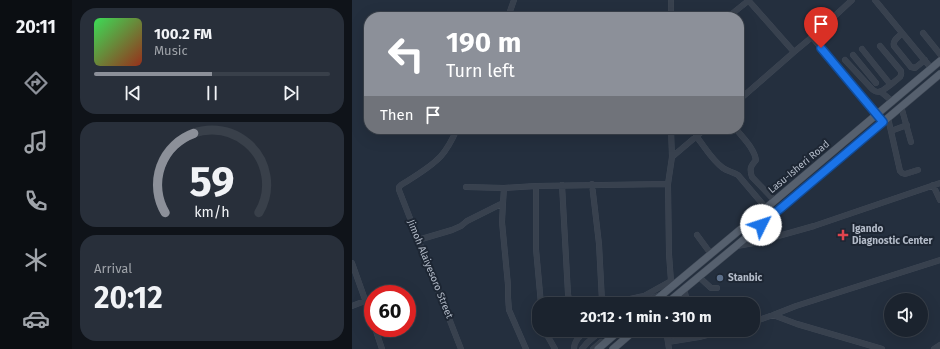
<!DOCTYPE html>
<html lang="en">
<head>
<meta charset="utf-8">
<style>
	:root { --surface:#1b232e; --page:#282f3a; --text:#f1f3f6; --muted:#a0a4aa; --line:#39404a; --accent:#8c9099 }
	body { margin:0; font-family:"Fira Sans",sans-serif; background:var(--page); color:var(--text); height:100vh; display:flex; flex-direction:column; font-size:15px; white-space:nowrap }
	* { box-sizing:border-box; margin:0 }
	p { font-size:13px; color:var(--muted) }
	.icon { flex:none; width:22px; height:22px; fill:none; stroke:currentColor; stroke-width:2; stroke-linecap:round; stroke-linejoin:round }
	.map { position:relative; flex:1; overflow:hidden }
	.sheet { display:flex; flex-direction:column; gap:8px; padding:8px; background:#0f1319; width:280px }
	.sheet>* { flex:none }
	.top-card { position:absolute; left:12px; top:12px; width:380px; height:122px; border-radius:16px; box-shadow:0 4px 16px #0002,0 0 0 1px var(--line); background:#8c9099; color:#fff; overflow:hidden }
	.controls { position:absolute; left:532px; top:293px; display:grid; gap:8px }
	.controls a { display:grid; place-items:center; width:44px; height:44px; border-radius:50%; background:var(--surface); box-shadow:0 4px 16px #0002,0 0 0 1px var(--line); font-size:20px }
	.speed { position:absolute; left:12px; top:285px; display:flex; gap:8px; font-size:20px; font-weight:700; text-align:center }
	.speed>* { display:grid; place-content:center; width:52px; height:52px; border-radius:50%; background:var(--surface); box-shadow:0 4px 16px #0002,0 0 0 1px var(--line); line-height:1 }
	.speed .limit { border:6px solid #d22; background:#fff; color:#111 }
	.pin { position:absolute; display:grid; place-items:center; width:34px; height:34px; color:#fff; margin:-41px -17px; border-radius:50% 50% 50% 0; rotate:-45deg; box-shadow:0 0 4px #0007 }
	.pin .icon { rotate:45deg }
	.me { position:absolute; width:44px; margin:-22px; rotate:49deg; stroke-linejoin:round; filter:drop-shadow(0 0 3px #0008) }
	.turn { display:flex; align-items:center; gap:14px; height:84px; padding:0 16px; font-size:18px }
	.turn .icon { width:52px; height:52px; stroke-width:2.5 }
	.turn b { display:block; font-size:28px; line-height:34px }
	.then { display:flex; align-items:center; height:38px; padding:0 16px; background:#0003; gap:8px; font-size:15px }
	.big { font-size:30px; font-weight:700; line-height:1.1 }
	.sheet .card { flex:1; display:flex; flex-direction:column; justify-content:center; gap:6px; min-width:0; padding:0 14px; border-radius:16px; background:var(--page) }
	.sheet .dial { align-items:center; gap:0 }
	.dial svg { height:104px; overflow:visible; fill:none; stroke:var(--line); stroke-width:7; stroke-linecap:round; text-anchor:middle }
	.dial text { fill:var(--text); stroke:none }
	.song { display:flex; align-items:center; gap:12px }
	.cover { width:48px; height:48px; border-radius:6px; background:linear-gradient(135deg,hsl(130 70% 55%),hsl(10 70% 35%)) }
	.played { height:4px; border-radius:2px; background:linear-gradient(90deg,var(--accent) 50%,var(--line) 50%) }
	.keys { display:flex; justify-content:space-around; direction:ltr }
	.trip { position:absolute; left:180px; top:297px; width:228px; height:40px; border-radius:16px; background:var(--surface); box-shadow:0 4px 16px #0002,0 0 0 1px var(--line); font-weight:700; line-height:40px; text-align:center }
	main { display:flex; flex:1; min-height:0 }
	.dock { display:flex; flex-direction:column; width:72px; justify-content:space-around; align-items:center; background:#0b0e12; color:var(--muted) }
	.dock .icon { width:28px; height:28px }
	.dock .active { color:var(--accent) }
	.dock b { font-size:18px; color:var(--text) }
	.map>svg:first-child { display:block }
</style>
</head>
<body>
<main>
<nav class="dock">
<b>20:11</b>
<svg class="icon active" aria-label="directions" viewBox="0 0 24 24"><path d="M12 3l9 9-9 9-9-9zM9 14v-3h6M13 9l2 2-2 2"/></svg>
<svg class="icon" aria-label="music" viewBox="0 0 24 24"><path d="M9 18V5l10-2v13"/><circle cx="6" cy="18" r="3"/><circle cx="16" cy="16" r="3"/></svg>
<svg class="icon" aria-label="phone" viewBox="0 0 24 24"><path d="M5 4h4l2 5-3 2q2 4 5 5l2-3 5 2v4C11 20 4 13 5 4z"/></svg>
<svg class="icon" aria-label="climate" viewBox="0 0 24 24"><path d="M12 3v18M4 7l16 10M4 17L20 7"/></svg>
<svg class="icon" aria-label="car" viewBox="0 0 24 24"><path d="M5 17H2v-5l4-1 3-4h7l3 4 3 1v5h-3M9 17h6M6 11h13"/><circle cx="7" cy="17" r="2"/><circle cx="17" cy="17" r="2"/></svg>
</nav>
<section class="sheet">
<div class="card">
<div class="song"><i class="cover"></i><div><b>100.2 FM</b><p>Music</p></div></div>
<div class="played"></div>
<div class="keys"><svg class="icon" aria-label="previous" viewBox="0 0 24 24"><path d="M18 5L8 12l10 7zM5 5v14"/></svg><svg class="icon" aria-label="pause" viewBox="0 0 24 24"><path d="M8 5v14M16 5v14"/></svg><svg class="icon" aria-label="next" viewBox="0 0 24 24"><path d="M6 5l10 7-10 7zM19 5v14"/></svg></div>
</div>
<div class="card dial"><svg viewBox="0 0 100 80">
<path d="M14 69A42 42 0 1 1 86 69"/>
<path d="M14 69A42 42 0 0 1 36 8" stroke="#8c9099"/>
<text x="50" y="56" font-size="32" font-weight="700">59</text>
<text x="50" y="72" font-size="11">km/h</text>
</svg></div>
<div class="card"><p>Arrival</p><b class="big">20:12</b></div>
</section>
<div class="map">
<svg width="588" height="349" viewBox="0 0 588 349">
	<rect width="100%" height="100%" fill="#242f3e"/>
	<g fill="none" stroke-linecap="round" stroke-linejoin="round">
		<g stroke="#414a57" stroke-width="6">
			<path id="minor" d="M319,0V17
				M396,0L442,52
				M523,0L579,68
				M156,17L162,0
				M376,17L396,1
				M550,33C547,37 540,40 542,46L559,67L563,68L573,60
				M571,33L588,54
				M460,37L531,122
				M510,49L538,84
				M501,55L524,83
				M493,60L520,89C522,91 526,93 529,91C531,91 546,79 548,77C550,74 549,74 549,71L528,46
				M529,92L540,101
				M387,100L442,52L460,37L500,0
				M549,106L559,142
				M536,118L548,171L550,173L553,174L566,170
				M105,129C101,138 96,148 89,156C78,168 63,176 49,185L47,187V190L109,349
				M319,129L320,157L316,184L317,254L319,281L321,286
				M384,129C391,138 402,148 404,160C399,166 397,168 400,177L423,201
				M539,131L555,125
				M344,136C353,147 360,160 371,168C375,171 381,172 386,175L414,208
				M320,157L353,129
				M240,184L247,244L250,301V304
				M210,185L216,294L218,304
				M581,185L588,200
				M184,186V249L189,304
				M114,187L152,188
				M151,203L150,222L156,285V297L157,310L174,349
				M345,235L359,254
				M66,240L100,230L109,226L115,221L151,203L152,188L184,186L316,184
				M385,246L402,243L462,226L588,183
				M0,263L21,322
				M347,277L359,288H365
				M332,289L336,304
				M269,304L278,299L292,296L319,281
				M285,304L308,295
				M0,306L13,301
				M421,315L445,324L530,349
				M401,322L421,315L444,306L588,260
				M23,328L30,349
				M194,330L195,335L203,349
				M314,330L317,349
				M316,342L347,337L375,330
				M222,349C222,340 229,335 235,330
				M230,349L235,343L250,330
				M241,349L249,342
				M582,349L588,345"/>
		</g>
		<g stroke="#414a57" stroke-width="8">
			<path id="major" d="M299,304L414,208L588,61
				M314,304L384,246L588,74
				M246,349L268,330
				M261,349L283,330"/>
		</g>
		<use href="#minor" stroke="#38414e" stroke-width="5.5"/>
		<use href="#major" stroke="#56606e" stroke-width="7"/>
	</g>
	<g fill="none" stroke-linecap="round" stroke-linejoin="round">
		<g stroke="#114b97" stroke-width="10">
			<path id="route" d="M409,225L531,122L469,48"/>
		</g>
		<use href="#route" stroke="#1a73e8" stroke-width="7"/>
	</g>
	<path fill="#e0444e" stroke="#1d2633" stroke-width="1.5" d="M489 229h4v4h4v4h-4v4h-4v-4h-4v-4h4z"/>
	<circle fill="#5c6f8a" stroke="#1d2633" stroke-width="1.5" cx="368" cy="278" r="4"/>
	<g text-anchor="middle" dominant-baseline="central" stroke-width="4" stroke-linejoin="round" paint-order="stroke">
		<g font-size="10" fill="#b4bcc9" stroke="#1d2633">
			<text transform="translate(447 167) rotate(-40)">Lasu-Isheri Road</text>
			<text transform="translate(78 269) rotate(68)">Jimoh Alaiyesoro Street</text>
		</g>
		<g font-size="10" font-weight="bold" fill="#b4bcc9" stroke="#1d2633" text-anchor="start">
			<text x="500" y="229">Igando<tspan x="500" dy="12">Diagnostic Center</tspan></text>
			<text x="376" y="278">Stanbic</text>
		</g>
	</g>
</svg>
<div class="controls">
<a><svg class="icon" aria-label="sound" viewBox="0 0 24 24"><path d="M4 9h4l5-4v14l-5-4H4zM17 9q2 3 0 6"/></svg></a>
</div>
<div class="speed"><div class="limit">60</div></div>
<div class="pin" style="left:469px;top:48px;background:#d93025"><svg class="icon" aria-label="arrive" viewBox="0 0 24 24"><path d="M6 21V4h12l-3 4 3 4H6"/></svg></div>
<svg class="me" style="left:409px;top:225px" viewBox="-20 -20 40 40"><circle r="19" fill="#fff"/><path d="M0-13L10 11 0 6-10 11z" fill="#1a73e8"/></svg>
<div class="trip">20:12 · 1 min · 310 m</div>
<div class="top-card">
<div class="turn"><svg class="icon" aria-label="left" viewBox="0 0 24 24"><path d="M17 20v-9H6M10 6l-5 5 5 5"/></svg><div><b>190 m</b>Turn left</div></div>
<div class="then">Then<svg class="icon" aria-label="arrive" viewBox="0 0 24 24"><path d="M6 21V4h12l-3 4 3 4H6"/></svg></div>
</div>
</div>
</main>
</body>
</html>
